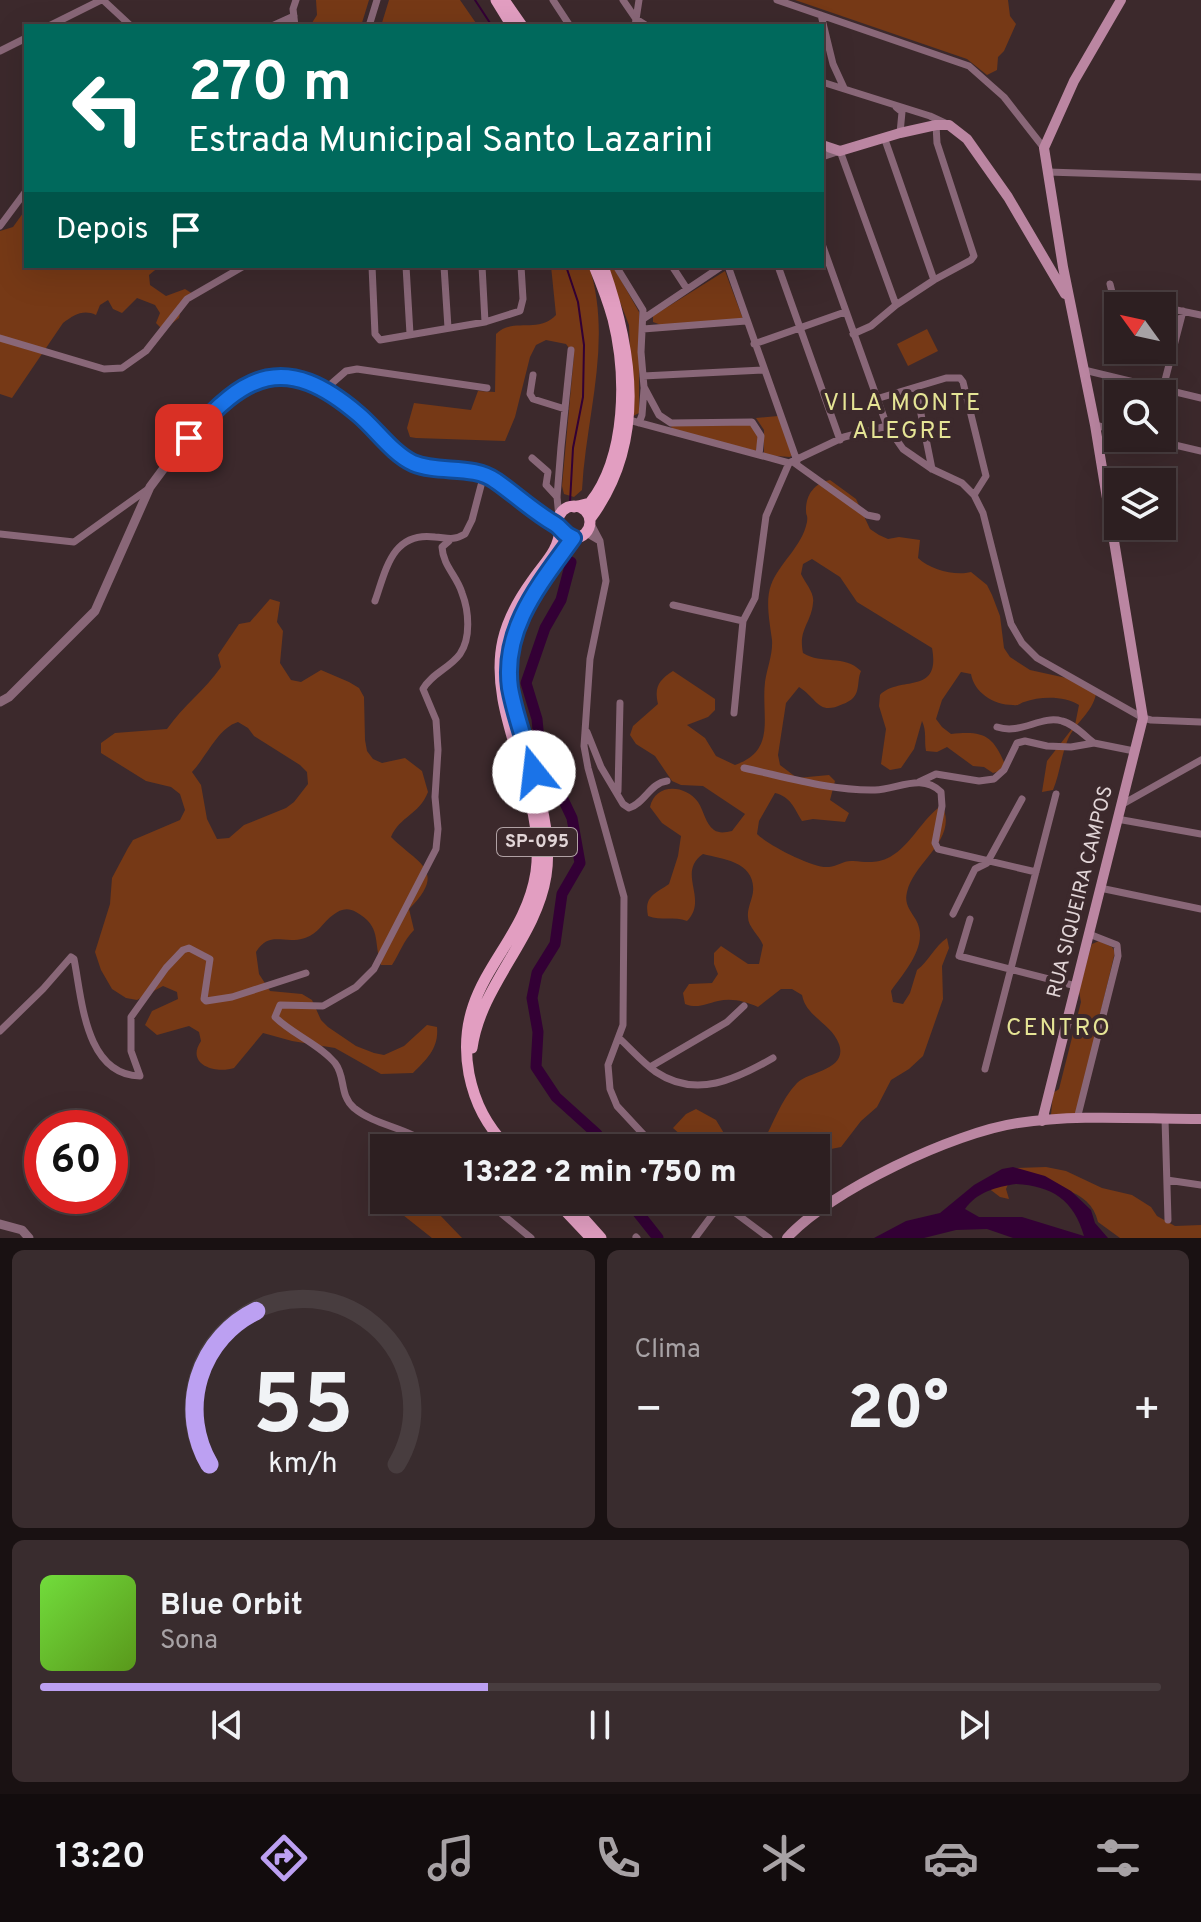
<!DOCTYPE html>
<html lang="pt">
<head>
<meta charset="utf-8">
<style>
	:root { --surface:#2d1f21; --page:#392c2e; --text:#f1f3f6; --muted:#a7a2a5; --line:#483d3f; --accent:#bca0f2 }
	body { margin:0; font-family:Overpass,sans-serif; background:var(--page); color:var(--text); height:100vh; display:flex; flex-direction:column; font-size:30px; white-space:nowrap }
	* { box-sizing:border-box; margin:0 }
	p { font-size:26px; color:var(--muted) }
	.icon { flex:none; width:44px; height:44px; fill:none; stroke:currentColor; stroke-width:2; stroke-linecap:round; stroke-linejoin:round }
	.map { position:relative; height:1238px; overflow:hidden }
	.details { display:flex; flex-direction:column; gap:12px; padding:12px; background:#191112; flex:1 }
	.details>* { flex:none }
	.guide { position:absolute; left:24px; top:24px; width:800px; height:244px; border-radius:0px; box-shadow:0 8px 32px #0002,0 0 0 2px var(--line); background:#00695c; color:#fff; overflow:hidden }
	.needle { width:52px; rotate:303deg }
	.tools { position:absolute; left:1104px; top:292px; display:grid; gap:16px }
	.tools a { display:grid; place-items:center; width:72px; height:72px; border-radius:0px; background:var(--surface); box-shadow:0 8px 32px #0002,0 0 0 2px var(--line); font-size:40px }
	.speed { position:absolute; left:24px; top:1110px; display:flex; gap:16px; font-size:40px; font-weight:700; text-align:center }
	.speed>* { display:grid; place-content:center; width:104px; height:104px; border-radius:50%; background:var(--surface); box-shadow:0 8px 32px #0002,0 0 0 2px var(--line); line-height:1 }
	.speed .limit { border:12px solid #d22; background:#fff; color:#111 }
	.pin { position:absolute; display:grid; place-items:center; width:68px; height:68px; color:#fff; margin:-34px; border-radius:16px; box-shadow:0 4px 12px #0006 }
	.me { position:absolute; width:88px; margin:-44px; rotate:344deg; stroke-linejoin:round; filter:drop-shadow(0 0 6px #0008) }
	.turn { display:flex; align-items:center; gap:28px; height:168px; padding:0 32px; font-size:36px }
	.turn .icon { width:104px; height:104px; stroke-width:2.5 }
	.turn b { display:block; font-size:56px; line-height:68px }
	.then { display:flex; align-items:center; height:76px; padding:0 32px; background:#0003; gap:16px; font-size:30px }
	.big { font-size:60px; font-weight:800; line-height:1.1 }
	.details .widget { flex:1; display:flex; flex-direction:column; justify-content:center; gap:12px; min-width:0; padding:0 28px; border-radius:12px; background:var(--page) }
	.details .dial { align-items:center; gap:0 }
	.dial svg { height:208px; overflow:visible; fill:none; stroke:var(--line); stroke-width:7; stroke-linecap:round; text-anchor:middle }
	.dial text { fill:var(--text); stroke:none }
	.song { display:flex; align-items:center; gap:24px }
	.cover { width:96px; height:96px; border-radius:12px; background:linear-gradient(135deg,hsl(100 70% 55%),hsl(90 70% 35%)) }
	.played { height:8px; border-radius:4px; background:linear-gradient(90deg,var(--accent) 40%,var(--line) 40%) }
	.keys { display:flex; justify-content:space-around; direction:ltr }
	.heat { display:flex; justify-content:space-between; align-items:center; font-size:44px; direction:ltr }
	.details .tiles { flex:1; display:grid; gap:12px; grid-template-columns:1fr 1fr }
	.widget:last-child { grid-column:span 2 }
	.trip { position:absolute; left:370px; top:1134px; width:460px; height:80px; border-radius:0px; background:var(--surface); box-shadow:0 8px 32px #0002,0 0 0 2px var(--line); font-weight:800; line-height:80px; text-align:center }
	.tabs { display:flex; height:128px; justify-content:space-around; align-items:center; background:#120c0d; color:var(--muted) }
	.tabs .icon { width:56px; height:56px }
	.tabs .on { color:var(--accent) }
	.tabs b { font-size:36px; color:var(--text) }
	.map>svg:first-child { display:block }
</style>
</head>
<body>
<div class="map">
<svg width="1201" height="1238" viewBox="0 0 1201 1238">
	<rect width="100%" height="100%" fill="#3c292c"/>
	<path fill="#763916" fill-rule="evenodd" d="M316,0H369L361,26H310L317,15Z
		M389,0H460L478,26H381Z
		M795,0H1008L1010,16L1016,24L1004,51L998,57L997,70L987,75L967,59Z
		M26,209V266H160L149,275L150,285L166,296L185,289L193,294L181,309L179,318L163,330L156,323L160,313L155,305L137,298L122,313L113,309L108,300L100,305L96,315C83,309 74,315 63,323L12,398L0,394V231L13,227Z
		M551,266H589C613,340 586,415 582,490L574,497L564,494L562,486L574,355L566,344L546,340L536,345L530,357L515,417L505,441L416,438L410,437L407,428L414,403L471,410L478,391L495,392L496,334C512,317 539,334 556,315Z
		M606,266H613L639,312V413L633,416L629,325Z
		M725,271L743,319L664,326L653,322V316Z
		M927,329L938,351L908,366L897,344Z
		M778,416L792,455L790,457L764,455V430L756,418Z
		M750,424L759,435L756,451L672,430L671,425Z
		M830,480L856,499L870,529L879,535L888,539L899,537L920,540L918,558C931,570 955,576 971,572L987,585L992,595L1000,616L1004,648L1010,657L1030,670L1080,681L1096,694C1092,713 1076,722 1068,739C1061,756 1060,773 1053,790L1042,792L1047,761L1075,725L1079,705C1065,696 1041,696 1024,702C1018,704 1019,706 1013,705C993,705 974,692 971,674L961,672L942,700L936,719L942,727L951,734C983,731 993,734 1006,767L1004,770L993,773L984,767L973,766L947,747L937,752L926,751C924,740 927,732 922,721L914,749L901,768L890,770L881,764L886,729L879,706L880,695C900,675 941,696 932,648L857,602L840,577L812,559L803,564L801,574C805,583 815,593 813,603C811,624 798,629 803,653C822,665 844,654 861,671C858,678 859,684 857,691C855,698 849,702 843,704C818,716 818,699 799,687L786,703L778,755L780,765L797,778L829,775L835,781L830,800L849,813L845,822L813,819L802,821C794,808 791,797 775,793L759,821L757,834C768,845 814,869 829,867C838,866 844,860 853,861C866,862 877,864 890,857C911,845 922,819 942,805C959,840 914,861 907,892C904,904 910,910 916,920C930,945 904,972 891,991L893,1002L903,1004L910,993L917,970C929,961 934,947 947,938L949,948L942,966L943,999L923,1056L909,1069L891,1080L877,1107L861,1121L841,1147L821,1151L816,1156V1148H759C773,1127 779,1102 797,1083C810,1071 848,1070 839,1044C831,1023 806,1017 802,995L792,989H781L758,1007C744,1001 732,998 718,1001C705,1004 698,1009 685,1004L683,993L689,984L712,983L718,974L714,964V953L721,946L748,964H759L763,945C759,935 748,927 748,917C747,909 752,900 753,892C756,862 723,859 703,854C676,873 709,899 687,921C674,916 661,921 648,916C644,896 655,894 669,884L678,856L681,836L662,823L650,807C655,783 685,784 698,802C704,811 705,823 714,830C720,834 726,832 732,831L745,814L703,786L681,785L672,781L655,756L636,744L630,735L633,726L658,704C654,687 659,680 673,671L715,699V710L708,717L687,725L705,738L716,756L735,765C777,751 761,716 765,682C767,668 773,654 772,640C770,624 765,601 771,585C779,563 802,547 807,522C808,514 806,517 806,510C806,494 815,483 830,480Z
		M270,599L280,602L277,622L283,631L280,663L291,680L301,682L321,670L349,682L359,688L364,697L365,740L367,751L373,759L382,763L405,758L422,771L428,792C419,815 400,816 391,837C418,864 448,870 409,909L414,930C403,941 400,953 392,965H381C373,940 382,927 356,912C348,907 340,909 333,915C322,923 319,933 305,938C283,945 270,930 256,952L259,974L270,991L302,994L312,1000L321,1020L328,1027L356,1046L374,1053L384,1055L404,1046L427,1025L437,1027C439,1048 427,1059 413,1073L381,1074L335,1048L292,1041L263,1033L234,1068C216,1074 185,1065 201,1041L199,1032L189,1026L157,1035L145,1025L152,1011L178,999L177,992L163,986L137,1000L126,998L112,989L101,970L95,952L110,904L112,878L128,848L133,840L180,820L185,810L180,794L171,787L146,781L101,753V743L115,733L167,729C183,706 205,690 221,667L218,655L239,624L250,622ZM238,722L248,728L254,736L300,765L307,772L308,784L294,802L286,808L244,825L229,838L217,839L207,819L201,785L192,772C207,756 218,728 238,722Z
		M1099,941L1112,947L1115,952L1076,1115H1051L1053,1093L1059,1089L1081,1002L1079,991L1090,950L1092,944Z
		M696,1109L716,1120L728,1140L747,1148H695L673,1128L686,1114Z
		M1046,1167L1066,1171L1102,1188L1132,1195L1151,1207L1157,1216L1175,1226L1201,1225V1238H1120L1098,1222C1090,1184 1041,1185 1010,1180L1006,1189L1009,1199L1000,1197L983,1184L1014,1168Z
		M384,1200H439L437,1212L462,1238H432Z"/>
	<path fill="#330035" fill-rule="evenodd" d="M1013,1167L1045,1176L1071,1191L1091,1210L1095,1223L1108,1238H1013L987,1229L956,1230L924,1238H874L906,1221L940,1213L974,1185L1002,1169ZM1016,1184C1052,1186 1074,1200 1084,1236L1022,1217H979L965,1209C977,1192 996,1187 1016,1184Z"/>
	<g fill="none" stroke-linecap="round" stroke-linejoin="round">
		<path stroke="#330035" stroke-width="2" d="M475,0L492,26
			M566,266L578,302L584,345L583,397L573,448L570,502"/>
		<path stroke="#330035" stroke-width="11" d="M571,562L561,600L545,628L526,683L537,719L540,751L572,818L580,863L562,894L555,944L537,973L532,998L538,1032L536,1067L556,1097L597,1134L599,1148
			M628,1200L658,1238"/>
		<path stroke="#896778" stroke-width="7" d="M103,0L131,26
			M553,0L570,26
			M623,0L636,19L647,26
			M777,0L969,66L1004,97L1044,148
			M821,15L833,64L844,88
			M49,26L101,0
			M272,26L294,16
			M295,26L293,9L296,0
			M369,26L377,0
			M635,26L639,0
			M0,51L26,38
			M822,82L930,116L945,123
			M896,107L902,112L900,133
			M884,137L934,280
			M822,157L840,151L896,305
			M1048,172L1201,177
			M0,226L26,191
			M822,244L887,426L903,449L932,469L962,483L974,495L983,513L1011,624L1022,643L1037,658L1143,718L1151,720L1201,722
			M372,266L375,334L380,340L485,322L520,311L523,299L521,266
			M406,266L410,334
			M444,266L448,328
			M482,266L485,322
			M616,266L643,310L641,352L644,387L659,415L671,423L752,422L761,436L759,455
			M672,266L687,289
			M728,266L797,461
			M778,266L840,440
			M1110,284L1113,296L1159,306
			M1162,307L1201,315
			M643,319L722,266
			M643,329L746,321
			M853,334L871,326L896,305L934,280L971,260L974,256L937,143L936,125
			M0,338L104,369L122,368L146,351L187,299L244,266
			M754,344L845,312
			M1084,370L1201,398
			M533,375L530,394L533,399L565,409
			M643,376L763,370
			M1163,388L1183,311
			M916,389L932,469
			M323,391L346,371L357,369L487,388
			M876,399L946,378H960L963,382L986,476L974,495
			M629,420L789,463L844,437L887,426
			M639,423L642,415L644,389
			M1095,425L1118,431
			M1145,438L1201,451
			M532,458L548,472L546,485L557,497
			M793,462L867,515L877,517
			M559,517L557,497L561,447L571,350
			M590,522L600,541L606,581L590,659L584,746L588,768L624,897L623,1025L608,1065L610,1089L617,1106L656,1148
			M586,533L598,540
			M0,534L74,542L148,489
			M375,601C386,570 392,531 435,537C448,538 453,541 465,534L472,520L484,474
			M673,605L743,621
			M734,713L743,621L755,598L766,516L789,463
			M997,727C1021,735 1041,715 1062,721C1074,724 1085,736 1094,743
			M587,732L601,767L623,804L629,808C645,803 650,783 667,781
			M744,768C786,777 832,791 875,790C898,789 922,773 941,792L942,806L935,843L938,849L1036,872
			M919,782L936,774L979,781L994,779L1004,770L1017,743L1025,741L1047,746L1071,747L1094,743L1134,751
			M618,791L620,703
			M1121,805L1201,760
			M1117,819L1201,834
			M1100,888L1201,909
			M953,914L975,869L987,863L1022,799
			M970,919L959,956L1076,986
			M0,1031L43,989L71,957L74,959C82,999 85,1075 140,1076L131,1051V1017L166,968L183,950L189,948L210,959L204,999L206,1001L232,997L306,973
			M619,1038C631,1049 643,1063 656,1072C696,1099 737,1079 773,1058
			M650,1067L727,1022L744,1006
			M985,1069L1056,794
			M1077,1119L1118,956L1117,945L1089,934
			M1165,1119L1168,1220
			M432,1148C410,1127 377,1127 354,1108C339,1095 346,1077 335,1063C319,1044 292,1034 275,1017L280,1005L323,1006L356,987L374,969L436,849L438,829L435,797L438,750L436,720L423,689C431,674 450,668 460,654C471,638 469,611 462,593C457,576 443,566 442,547L449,541
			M1167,1180L1201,1185
			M485,1200L531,1238
			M718,1200L769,1238
			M636,1237L637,1238
			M695,1238L721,1203"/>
		<path stroke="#896778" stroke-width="9" d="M0,702L9,697L95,611L150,487L170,460L208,416L238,389L261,378H295L323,391L356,413L404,458L415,464L484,474L494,479L545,521L559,525
			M0,1224L22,1230L29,1238"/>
		<path stroke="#bb86a2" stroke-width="10" d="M822,145L840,151L900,133L936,125H949L967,139L1008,197L1065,294
			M1042,1121L1143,718L1095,425L1063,267L1044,148L1074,81L1121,0
			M787,1238C829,1191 955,1132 1018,1123C1078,1114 1141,1119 1201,1119"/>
		<path stroke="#e29ec1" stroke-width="11" d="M496,0L512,26
			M504,0L522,26
			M558 522a16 16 0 1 1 32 0a16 16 0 1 1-32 0Z
			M574,507L590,503C627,456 627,375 613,319C608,301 601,283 594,266
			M590,519C647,443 633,351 603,266
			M472,1048C481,984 536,939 546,876C559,793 490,707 515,631C526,596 552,567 573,538
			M508,1148C487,1126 475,1104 469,1074C452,982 524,950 536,872C547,793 486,715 503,640C508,618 519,599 532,581C544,563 559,551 560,529
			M555,1200L591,1238
			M567,1200L601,1238"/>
	</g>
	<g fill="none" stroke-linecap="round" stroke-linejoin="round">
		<g stroke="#114b97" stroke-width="20">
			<path id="route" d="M189,438C245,373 285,352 358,414C376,429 392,453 413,463C439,474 473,464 496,481C516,495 534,512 555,524C562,528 563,535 573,538C540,584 502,628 510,688C515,716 526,745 534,772"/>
		</g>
		<use href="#route" stroke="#1a73e8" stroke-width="14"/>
	</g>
	<g text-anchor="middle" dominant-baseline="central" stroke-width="8" stroke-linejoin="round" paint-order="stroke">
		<rect fill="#3c292c" stroke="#b0a1a4" stroke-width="2" x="497" y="828" width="80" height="28" rx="6"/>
		<g font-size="18" font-weight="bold" fill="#e2d5d7">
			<text x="537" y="842">SP-095</text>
		</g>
		<g font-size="20" fill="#e2d5d7" stroke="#3c292c">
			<text transform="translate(1081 892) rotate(-76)">RUA SIQUEIRA CAMPOS</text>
		</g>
		<g font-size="24" letter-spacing="2" fill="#e5e495" stroke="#3c292c">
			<text x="903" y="404">VILA MONTE<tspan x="903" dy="28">ALEGRE</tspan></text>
			<text x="1059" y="1029">CENTRO</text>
		</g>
	</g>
</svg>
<div class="tools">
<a><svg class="needle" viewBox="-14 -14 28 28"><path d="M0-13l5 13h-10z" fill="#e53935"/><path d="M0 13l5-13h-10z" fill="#a7a2a5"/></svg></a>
<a><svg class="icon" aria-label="search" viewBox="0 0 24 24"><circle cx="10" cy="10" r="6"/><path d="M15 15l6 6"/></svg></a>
<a><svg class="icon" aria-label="layers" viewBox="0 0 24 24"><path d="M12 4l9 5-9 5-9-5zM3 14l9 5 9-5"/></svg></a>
</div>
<div class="speed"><div class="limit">60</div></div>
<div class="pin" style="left:189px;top:438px;background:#d93025"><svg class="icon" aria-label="arrive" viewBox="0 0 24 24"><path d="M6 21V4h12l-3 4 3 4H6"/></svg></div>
<svg class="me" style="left:534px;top:772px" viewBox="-20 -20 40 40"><circle r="19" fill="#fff"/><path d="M0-13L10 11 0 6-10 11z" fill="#1a73e8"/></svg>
<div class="trip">13:22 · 2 min · 750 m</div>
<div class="guide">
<div class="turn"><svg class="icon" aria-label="left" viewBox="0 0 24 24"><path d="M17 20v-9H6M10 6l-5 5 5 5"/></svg><div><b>270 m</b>Estrada Municipal Santo Lazarini</div></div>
<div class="then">Depois<svg class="icon" aria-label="arrive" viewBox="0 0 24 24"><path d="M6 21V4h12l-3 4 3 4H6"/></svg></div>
</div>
</div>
<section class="details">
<div class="tiles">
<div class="widget dial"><svg viewBox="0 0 100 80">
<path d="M14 69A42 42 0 1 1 86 69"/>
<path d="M14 69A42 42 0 0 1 32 10" stroke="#bca0f2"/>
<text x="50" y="56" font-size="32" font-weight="700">55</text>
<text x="50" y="72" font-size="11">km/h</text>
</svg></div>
<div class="widget"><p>Clima</p>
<div class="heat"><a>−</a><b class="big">20°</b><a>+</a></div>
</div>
<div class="widget">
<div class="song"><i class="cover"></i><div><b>Blue Orbit</b><p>Sona</p></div></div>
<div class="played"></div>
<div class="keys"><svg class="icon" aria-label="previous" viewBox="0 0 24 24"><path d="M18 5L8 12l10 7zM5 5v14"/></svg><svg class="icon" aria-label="pause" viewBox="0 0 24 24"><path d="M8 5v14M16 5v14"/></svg><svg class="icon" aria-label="next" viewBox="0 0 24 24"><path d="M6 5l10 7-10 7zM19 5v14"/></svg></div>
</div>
</div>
</section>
<nav class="tabs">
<b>13:20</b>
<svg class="icon on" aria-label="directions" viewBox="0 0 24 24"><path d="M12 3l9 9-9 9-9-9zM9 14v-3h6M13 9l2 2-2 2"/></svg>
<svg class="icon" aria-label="music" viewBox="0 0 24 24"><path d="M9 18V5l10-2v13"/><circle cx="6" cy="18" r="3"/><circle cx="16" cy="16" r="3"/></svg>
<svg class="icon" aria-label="phone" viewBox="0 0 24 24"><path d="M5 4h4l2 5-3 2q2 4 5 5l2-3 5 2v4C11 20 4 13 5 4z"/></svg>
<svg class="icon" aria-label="climate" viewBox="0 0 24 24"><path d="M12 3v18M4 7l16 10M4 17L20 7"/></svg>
<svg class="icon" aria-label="car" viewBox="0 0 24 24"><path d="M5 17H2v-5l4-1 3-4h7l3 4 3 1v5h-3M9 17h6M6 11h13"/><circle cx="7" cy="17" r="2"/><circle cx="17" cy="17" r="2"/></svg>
<svg class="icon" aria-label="filters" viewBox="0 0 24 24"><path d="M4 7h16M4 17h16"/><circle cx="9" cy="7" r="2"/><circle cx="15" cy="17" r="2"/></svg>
</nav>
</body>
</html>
